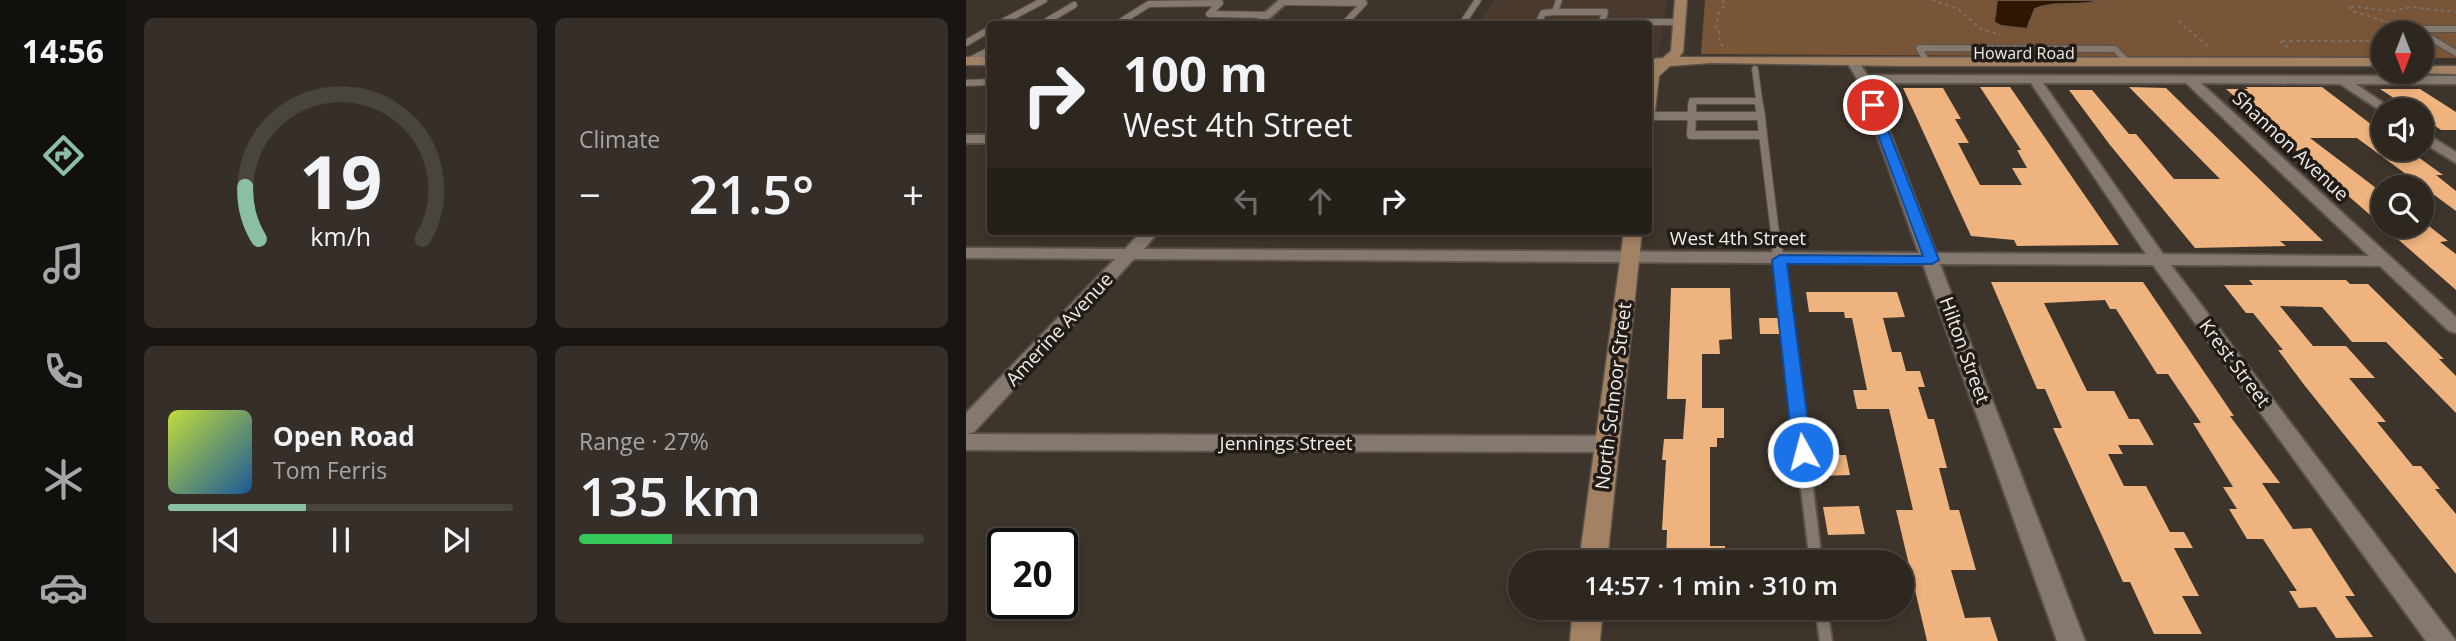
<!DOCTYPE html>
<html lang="en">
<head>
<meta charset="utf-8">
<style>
	:root { --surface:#2e2720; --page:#362f29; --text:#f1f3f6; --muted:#a7a5a5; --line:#49443e; --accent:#8abfa5 }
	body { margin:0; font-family:"Open Sans",sans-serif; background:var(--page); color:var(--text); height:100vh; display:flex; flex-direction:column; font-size:26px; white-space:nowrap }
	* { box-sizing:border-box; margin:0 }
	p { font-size:23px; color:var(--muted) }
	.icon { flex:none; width:38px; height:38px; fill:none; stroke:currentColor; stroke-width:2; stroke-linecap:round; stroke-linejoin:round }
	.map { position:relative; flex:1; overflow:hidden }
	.side { display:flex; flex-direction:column; gap:18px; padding:18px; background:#191512; width:840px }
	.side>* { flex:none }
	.banner { position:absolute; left:21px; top:21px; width:665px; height:214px; border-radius:7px; box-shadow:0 4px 10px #0003,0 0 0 2px var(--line); background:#2e2720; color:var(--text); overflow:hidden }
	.needle { width:46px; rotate:180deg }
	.fabs { position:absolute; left:1405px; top:21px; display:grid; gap:14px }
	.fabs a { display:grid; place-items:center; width:63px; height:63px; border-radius:50%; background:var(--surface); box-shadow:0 4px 10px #0003,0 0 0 2px var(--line); font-size:35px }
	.speed { position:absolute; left:21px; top:528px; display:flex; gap:14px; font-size:35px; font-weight:700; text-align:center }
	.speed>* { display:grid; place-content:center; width:91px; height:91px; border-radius:50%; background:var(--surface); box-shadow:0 4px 10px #0003,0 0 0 2px var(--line); line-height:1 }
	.speed .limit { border:4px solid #111; border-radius:10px; background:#fff; color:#111 }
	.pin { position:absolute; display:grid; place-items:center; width:60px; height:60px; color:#fff; margin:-30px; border:4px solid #fff; border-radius:50%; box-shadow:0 2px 7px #0007 }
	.me { position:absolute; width:77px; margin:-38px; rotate:353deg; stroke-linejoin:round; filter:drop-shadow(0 0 5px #0008) }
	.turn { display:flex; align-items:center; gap:24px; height:147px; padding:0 21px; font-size:32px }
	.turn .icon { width:91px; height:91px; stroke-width:2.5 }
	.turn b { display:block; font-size:49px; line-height:60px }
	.lanes { display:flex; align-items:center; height:66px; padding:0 21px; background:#0003; justify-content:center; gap:35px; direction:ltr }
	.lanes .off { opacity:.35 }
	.big { font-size:52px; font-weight:600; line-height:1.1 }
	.side .widget { flex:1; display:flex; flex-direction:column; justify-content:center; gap:10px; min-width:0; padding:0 24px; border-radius:10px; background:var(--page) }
	.side .dial { align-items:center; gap:0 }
	.dial svg { height:182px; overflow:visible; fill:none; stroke:var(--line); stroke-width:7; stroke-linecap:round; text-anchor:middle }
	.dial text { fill:var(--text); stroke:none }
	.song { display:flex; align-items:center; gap:21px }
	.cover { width:84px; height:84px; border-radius:10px; background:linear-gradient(135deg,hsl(70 70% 55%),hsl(210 70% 35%)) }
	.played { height:7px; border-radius:4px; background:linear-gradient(90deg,var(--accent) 40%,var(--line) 40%) }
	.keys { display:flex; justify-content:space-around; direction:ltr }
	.heat { display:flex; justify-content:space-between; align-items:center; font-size:38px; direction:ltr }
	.charge { height:10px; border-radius:5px; background:linear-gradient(90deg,#34c759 27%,var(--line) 0) }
	.side .tiles { flex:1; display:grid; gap:18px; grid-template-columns:repeat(2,1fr) }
	.trip { position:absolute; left:542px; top:550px; width:406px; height:70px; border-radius:35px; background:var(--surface); box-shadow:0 4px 10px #0003,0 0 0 2px var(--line); font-weight:600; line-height:70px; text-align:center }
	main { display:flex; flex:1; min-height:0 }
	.menu { display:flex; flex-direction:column; width:126px; justify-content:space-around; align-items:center; background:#12100d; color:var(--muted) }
	.menu .icon { width:49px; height:49px }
	.menu .selected { color:var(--accent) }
	.menu b { font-size:32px; color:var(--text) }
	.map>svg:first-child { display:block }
</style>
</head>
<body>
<main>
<nav class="menu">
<b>14:56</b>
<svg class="icon selected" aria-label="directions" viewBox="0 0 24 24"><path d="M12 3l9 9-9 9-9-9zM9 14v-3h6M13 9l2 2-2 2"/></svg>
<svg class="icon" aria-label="music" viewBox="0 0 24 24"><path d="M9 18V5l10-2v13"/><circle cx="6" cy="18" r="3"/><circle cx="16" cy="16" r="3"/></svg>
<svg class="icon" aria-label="phone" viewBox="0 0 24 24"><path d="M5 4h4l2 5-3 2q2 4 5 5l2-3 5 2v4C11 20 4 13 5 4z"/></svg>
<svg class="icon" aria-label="climate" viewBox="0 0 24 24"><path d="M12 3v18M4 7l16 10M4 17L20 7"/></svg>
<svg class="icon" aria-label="car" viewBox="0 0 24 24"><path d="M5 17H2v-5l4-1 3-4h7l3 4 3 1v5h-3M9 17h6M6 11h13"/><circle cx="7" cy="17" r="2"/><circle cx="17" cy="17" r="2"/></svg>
</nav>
<section class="side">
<div class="tiles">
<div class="widget dial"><svg viewBox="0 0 100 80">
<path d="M14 69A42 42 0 1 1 86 69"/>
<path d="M14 69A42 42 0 0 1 8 46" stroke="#8abfa5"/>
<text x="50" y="56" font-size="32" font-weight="700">19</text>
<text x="50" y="72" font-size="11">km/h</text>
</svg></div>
<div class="widget"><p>Climate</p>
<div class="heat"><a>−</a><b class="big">21.5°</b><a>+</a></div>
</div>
<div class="widget">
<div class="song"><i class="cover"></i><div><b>Open Road</b><p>Tom Ferris</p></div></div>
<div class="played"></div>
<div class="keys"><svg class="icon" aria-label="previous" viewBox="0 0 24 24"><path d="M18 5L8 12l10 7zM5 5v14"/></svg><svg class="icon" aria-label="pause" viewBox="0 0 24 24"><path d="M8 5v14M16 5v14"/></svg><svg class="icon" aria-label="next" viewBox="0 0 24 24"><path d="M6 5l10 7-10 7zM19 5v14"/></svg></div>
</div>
<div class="widget"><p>Range · 27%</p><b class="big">135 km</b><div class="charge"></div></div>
</div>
</section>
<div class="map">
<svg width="1490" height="641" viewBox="0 0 1490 641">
	<rect width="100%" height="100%" fill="#3d342b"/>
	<path fill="#493a2d" d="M528,0H701L692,57H683L682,24H513Z"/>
	<path fill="#785536" d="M739,0H1490V58H1456V33H1418L1417,58L735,54Z"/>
	<path fill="#301600" stroke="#6a5645" stroke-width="2" d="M1031,0H1136C1114,8 1091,0 1069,9L1061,29L1035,26L1028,22Z"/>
	<path fill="#eeb37e" d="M1014,87H1044L1153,245L1051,246L1048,240L1005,236L937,88H977L995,119H989L1003,143H992L1014,185H1056L1046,168H1061L1051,150H1055Z
		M1163,87L1200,88L1357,241H1314L1320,246L1229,248L1144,145L1103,90H1126L1163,134H1170L1208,179H1254Z
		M1280,87H1356L1418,134V149H1441L1477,175H1470L1490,191V211L1391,138H1344L1418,194V226H1463L1482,241L1474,242L1490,254V290L1260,89H1282Z
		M1414,89H1454L1490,112V130H1475L1456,117V110H1446Z
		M1283,280H1380L1384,284H1402L1478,359H1473L1490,376V413L1420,342H1386L1356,307L1314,306L1347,346H1380L1409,378H1383L1420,422H1411L1447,466H1455L1474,489H1469L1490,514V574L1339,386L1312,350H1317L1287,313H1280L1258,285H1287Z
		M1025,282H1177L1268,416H1264L1314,483H1296L1327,529L1345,528L1389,596H1379L1407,637L1370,638L1350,607L1333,608L1323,591H1331L1297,539H1281L1263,509H1271L1257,487H1267L1227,423H1235L1202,374H1191L1150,309H1144L1139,300L1078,303L1121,391H1148L1163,419H1173L1188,445H1152L1157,454H1142L1158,486H1180L1204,532H1218L1227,548H1208L1233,596H1216L1236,634H1188L1164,582H1157L1087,428H1096L1079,389H1071Z
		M705,288H764L766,339L753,340L754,354H736V408H758V438H751V447H744V546H759V562H700L701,530H696L700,460H696L698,439H717L720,399H701Z
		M840,292H931L939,317L917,318L926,352H935L940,371H954L959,387H952L962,419H968L981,468H973L984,510H993L1010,570H985L999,618L1024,617L1032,641H961L930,510H947L923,409H891L887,390H901L886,318H879L878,312H843Z
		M793,318H812L814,334H794Z
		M852,455H880L884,475L856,476Z
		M893,506L899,534L862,535L857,507Z"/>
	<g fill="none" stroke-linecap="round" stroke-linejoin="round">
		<g stroke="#5a514a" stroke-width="8">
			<path id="lane-far3" d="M593,0L589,12H639L636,22H713
				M317,2L398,3L378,24
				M33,24L78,0
				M76,24L108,5
				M151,24L183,4L254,3L243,14L302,15
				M496,24L512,0
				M572,24L577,13L589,12
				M1490,29H1449L1490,53
				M0,43L24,29
				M2,61L24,50
				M961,62L953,48L1149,49L1162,62
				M789,69L794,106
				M0,83L24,82
				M726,106V101H793"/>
		</g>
		<g stroke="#5a514a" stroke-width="10">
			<path id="lane-far2" d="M793,104L795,116
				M682,116H726
				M726,116H795L797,135H725Z
				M726,116V104
				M797,135L810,241"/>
		</g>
		<g stroke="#5a514a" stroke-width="13">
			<path id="lane-far1" d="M810,240L832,416"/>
		</g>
		<g stroke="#5a514a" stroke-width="16">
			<path id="lane" d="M832,414L850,562
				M855,607L860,641"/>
		</g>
		<g stroke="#5a514a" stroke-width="4">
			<path id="street" d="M313,0H324L297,24H286Z
				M883,59H891L901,75L1490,76V84H1390L1427,110H1418V113L1374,84L1235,83L1490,317V333L1483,331L1414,266L1205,265L1490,641H1460L1187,265L974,264L1119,641H1091L957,264L168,259L8,432L1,434L640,436L648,438L651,444L648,450L640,452L0,450V413L149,259L0,258V248L159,249L176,231H193L178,249L953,253L891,79L881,62ZM905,83H1065L1180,254L970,253ZM1077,83H1220L1403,256L1197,254Z
				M1456,131L1490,152V163L1456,142Z
				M0,135H24V143H0Z"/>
		</g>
		<g stroke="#5a514a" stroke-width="3">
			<path id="secondary" d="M709,0H721L717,52L713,57L1418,58V66H935L745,63L704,66L693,76L689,111L682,115V71L687,67H682V59L697,58L705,51Z
				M0,57H24V65H0Z
				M1456,66H1490V74L1451,73L1456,72Z
				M658,231H676L641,562H613Z
				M607,607H637L634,641H604Z"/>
		</g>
		<path stroke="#797169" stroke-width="2" stroke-dasharray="3.5 3.5" stroke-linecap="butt" d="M757,0L759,5L753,12L750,28L753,30L754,44L762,47
			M966,0L992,9L1016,30L1034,34
			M1212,21L1244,48
			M1424,23L1386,11L1382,6L1427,11L1445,7L1490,12
			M1438,23H1424L1438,31
			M1322,47L1313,41H1418"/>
		<use href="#lane-far3" stroke="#84796f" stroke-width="6"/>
		<use href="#lane-far2" stroke="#84796f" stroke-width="8"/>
		<use href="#lane-far1" stroke="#84796f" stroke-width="10"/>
		<use href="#lane" stroke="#84796f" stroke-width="12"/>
		<use href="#street" fill="#84796f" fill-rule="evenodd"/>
		<use href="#secondary" fill="#a28263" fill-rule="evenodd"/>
	</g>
	<path fill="#1a73e8" stroke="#114b97" stroke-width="2" d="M907,102L912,105L973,260L966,264H821L846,452L843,457H830L827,452L806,260L814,255L957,256L901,105Z"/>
	<g text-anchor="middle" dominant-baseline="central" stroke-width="7" stroke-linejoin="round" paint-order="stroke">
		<g font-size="16" fill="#f2ece7" stroke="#211c18">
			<text x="1058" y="53">Howard Road</text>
		</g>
		<g font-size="19" fill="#f2ece7" stroke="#211c18">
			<text transform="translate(1325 146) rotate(43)">Shannon Avenue</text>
			<text x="772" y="238">West 4th Street</text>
			<text transform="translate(93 329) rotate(-47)">Amerine Avenue</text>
			<text transform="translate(999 350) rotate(70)">Hilton Street</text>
			<text transform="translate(1269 363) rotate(53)">Krest Street</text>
			<text transform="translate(647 396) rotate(-83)">North Schnoor Street</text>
			<text x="320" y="443">Jennings Street</text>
		</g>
	</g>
</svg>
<div class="fabs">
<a><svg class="needle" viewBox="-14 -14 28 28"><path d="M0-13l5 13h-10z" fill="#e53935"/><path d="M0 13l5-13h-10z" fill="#a7a5a5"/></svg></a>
<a><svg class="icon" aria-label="sound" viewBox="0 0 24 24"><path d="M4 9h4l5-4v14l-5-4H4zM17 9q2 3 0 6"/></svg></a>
<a><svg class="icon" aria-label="search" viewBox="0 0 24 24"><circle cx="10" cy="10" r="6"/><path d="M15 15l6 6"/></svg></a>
</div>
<div class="speed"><div class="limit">20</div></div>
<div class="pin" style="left:907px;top:105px;background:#d93025"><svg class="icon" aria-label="arrive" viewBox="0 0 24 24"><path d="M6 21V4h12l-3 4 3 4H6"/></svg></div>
<svg class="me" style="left:837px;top:452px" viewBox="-20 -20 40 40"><circle r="17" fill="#1a73e8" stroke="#fff" stroke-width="3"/><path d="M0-11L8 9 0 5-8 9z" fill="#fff"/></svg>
<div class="trip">14:57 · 1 min · 310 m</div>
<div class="banner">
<div class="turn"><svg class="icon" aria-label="right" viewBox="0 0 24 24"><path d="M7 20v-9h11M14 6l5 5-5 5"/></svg><div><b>100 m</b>West 4th Street</div></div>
<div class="lanes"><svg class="icon off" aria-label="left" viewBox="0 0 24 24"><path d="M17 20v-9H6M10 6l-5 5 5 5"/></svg><svg class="icon off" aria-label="ahead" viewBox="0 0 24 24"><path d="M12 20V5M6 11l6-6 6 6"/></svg><svg class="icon" aria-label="right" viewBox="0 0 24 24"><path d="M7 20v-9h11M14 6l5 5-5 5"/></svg></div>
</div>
</div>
</main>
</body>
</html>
